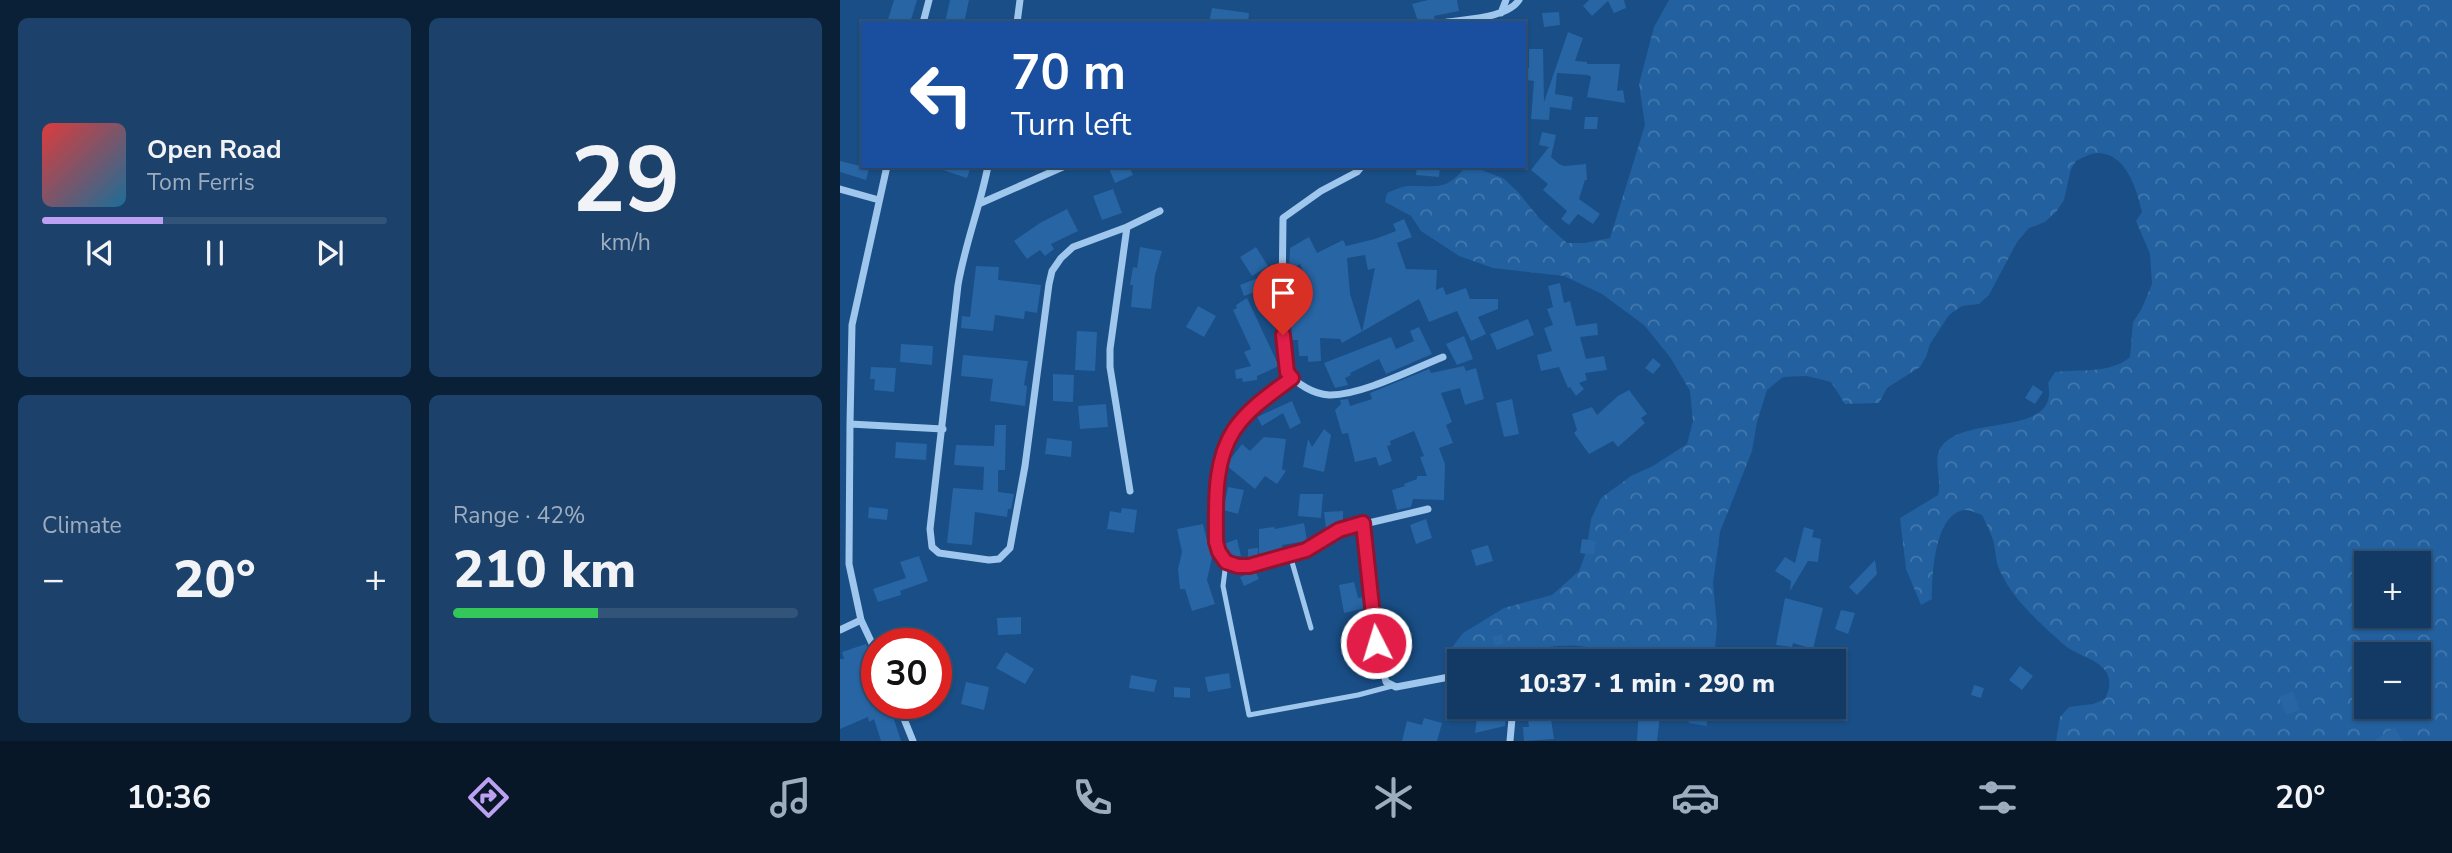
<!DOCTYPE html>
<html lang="en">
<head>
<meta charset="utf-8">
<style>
	:root { --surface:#133a64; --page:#1c416a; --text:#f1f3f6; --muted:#9dadbf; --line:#325478; --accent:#bca0f2 }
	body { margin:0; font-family:"Nunito Sans",sans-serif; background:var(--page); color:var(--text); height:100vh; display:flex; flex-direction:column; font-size:26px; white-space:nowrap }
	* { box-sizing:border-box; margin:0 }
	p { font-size:23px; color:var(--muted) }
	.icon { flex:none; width:38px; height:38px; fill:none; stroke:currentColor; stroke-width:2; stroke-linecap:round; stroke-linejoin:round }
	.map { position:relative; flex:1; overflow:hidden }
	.side { display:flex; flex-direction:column; gap:18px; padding:18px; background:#0a2037; width:840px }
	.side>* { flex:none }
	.banner { position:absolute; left:21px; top:21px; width:665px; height:147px; border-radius:0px; box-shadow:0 2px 5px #0004,0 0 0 2px var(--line); background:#1a4fa0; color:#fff; overflow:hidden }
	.controls { position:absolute; left:1514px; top:551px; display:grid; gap:14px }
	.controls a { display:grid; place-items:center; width:77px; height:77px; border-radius:0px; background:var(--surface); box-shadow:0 2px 5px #0004,0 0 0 2px var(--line); font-size:35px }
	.speed { position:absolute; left:21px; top:628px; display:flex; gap:14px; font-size:35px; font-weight:700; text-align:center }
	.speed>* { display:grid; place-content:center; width:91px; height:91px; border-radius:50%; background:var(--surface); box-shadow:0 2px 5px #0004,0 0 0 2px var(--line); line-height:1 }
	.speed .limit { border:10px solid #d22; background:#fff; color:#111 }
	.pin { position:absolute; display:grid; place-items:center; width:60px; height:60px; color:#fff; margin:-72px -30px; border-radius:50% 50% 50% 0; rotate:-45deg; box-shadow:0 0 7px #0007 }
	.pin .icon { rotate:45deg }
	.me { position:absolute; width:77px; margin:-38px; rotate:355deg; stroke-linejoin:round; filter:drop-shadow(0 0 5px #0008) }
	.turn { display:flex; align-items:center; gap:24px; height:147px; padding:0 35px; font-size:32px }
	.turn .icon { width:91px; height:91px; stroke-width:2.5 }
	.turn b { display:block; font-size:49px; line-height:60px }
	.big { font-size:52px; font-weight:800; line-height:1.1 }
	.side .card { flex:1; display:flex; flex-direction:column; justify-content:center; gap:10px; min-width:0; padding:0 24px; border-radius:10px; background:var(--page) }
	.side .dial { align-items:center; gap:0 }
	.dial b { font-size:91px; line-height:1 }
	.song { display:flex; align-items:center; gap:21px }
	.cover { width:84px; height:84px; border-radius:10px; background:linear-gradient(135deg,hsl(0 70% 55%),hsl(200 70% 35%)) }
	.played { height:7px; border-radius:4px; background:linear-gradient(90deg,var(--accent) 35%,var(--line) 35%) }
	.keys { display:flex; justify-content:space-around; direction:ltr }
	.heat { display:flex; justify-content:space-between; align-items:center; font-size:38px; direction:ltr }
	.charge { height:10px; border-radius:5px; background:linear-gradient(90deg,#34c759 42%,var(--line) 0) }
	.side .tiles { flex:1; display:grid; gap:18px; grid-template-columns:repeat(2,1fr) }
	.trip { position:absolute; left:607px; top:649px; width:399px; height:70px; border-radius:0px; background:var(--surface); box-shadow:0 2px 5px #0004,0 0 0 2px var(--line); font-weight:800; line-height:70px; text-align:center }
	.menu { display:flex; height:112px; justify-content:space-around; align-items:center; background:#081728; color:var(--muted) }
	.menu .icon { width:49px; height:49px }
	.menu .current { color:var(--accent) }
	.menu b { font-size:32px; color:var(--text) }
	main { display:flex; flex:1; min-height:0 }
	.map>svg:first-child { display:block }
</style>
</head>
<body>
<main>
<section class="side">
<div class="tiles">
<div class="card">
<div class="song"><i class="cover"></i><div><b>Open Road</b><p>Tom Ferris</p></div></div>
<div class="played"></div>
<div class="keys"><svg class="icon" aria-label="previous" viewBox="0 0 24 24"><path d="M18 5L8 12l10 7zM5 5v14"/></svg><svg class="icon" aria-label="pause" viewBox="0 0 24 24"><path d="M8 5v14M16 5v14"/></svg><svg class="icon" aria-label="next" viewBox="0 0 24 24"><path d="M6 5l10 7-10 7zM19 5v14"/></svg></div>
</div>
<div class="card dial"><b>29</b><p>km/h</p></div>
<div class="card"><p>Climate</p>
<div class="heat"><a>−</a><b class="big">20°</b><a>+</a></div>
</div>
<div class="card"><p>Range · 42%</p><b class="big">210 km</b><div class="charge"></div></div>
</div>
</section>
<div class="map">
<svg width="1612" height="741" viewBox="0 0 1612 741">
	<defs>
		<pattern id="forest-crowns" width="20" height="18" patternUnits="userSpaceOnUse" patternTransform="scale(1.75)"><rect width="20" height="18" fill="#22609f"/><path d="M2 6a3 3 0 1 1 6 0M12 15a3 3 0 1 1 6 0" fill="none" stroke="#4378ad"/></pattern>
	</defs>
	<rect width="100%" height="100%" fill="#194e86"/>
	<path fill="url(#forest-crowns)" fill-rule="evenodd" d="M829,0H1612V741H1216L1220,717L1229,707L1253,704L1265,699C1270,688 1272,679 1264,669C1253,657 1235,655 1223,644C1200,623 1173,600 1160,571C1155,561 1156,550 1153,540C1150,532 1146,523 1142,515C1138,514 1131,510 1126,510C1094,512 1092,576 1092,599L1081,605L1066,569L1060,518L1098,495C1102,481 1094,464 1099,451C1117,411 1221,441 1208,383L1215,372C1240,369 1270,374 1290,357L1293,322L1301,310L1312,284L1310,254L1296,221L1302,212C1297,190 1286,153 1258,153C1251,153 1242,158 1236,161L1231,169L1224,200L1216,212L1205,222L1189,228L1177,242L1149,295L1139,304L1122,306L1109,315L1090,344L1086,357L1080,367L1047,388L1039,403L1005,404L991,382L967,376L943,377L927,390L917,422L912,451L880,532L873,583L877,626L874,661H823L813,658L791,656L771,661C748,635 707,649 676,651C654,652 632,650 610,650L623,633L664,608L712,595L739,571L746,552L751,519L761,498L791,476L813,466L847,444L853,421L850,391L830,357L804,325L762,294L724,276L653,268L619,256L581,231L571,216L545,202L547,193C554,190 562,186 569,186C597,185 606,192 626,166H631L663,178L678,192L699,218L727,243H744L770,238L805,125L799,84L814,27ZM1526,564H1578V616H1526ZM1526,654H1578V707H1526Z
		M843,707H866L867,726L849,723Z"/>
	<path fill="#2865a4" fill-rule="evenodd" d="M54,0H77L70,23H47Z
		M110,0H129L124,23H105Z
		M588,0H617L619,11L594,16L595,20L578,21L572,4Z
		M749,0H784L786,8L774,13L768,1L752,16L743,6Z
		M372,8L409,13L408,23H369Z
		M719,12L720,25L704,27L702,13Z
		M728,32L743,38L735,61L747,62V64H780L777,91L783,90L785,103L747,97L751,77L748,75L717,73L715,94L733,97L731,110L710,107L709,120L691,119L694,81L686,80L687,68H689V49H703L704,102Z
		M745,117H758L757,129H744Z
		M702,132L716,135L711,157L719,164L724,166L746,164L747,180H745L739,199L760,214L753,224L738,214L729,225L721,219L727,211L703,190L708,184L691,170L709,147L699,145Z
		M0,161L29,168L26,180L0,172Z
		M97,166H131L127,178L97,168Z
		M268,166H289L293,175L275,183Z
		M577,166H600L599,177L576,175Z
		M273,189L282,213L262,220L253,196Z
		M227,209L238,231L211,244L214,249L205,256L200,250L187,259L174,241L200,223Z
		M564,219L572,237L557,243L566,269L597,270L596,290L603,287L606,295L626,288L630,299H658V309L638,317L646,334L631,341L617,311L589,322L579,299L502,343L500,339L480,338L481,361L468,362V356H459L458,340H452L451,323L457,322L458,302L450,301L452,287L471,288L460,264L449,270L450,248L469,237L477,253L503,240L506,246L535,239L556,231L553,224ZM525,255L528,270L535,268L522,332L510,294L507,258Z
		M300,247L322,251L315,275L311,309L291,307L293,285H290L293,267L297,268Z
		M416,247L428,266L412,276L400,257Z
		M136,266L159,267L158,280L201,285L197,313L185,311L184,319L155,315L153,331L121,328L122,316L130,317Z
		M431,273L434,278L422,285H432L404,296L400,285Z
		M720,283L724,303L730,301L736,326L757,323L758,335L740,337L746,359L764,356L767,370L745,373L747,380L739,383L744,389L736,396L730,387L728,388L719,367L701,371L697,355L712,351L704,328L713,325L707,309L713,307L708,286Z
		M407,298L439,366L417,376V380L403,382L402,378L396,379L395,370L411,366L404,352L411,349L393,310L397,308L396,305Z
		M358,306L376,316L364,337L346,327Z
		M688,319L694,335L657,350L650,334Z
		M579,327L592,354L546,374L539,359L510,373L511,375L505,378L508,385L495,388L484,363L551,337L556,349L574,341L570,331Z
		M237,331L257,332L255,371L235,370Z
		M624,336L633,359L617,365L606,344Z
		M61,344L93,346L92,365L60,362Z
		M123,355L188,361L184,385L187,386L185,406L150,401L153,379L121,376Z
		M813,358L821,365L813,374L805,368Z
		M624,366L626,371L636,368L644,399L625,405L620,388L601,393L612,422L606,425L613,443L599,448L605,464L604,500L573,499L571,507L557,510L552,490L565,486L564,484L577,479V476H587L580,457L584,456L574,431L550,441L551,445L547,446L552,461L539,466L536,457L515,462L508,433L502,434L495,410L501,404L500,400L508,399L510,406L532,399L530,393L589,369L591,373Z
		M31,367L56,368L54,392L34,390L35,379H30Z
		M213,374L234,375L233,402L213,401Z
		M1193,385L1203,392L1195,404L1185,398Z
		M789,390L807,414L801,418L805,423L778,447L773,441L749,454L734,433L737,430L732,414L752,407L757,415L778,396Z
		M672,399L679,434L664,437L656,403Z
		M452,401L461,423L450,429L443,413L422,426L417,417Z
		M266,404L268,427L240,429L238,406Z
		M155,425H166L165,470H158V492L174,494L171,509H168L167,517L135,512L132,545L107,543L113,488L143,490L144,467L114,465L116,445L154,446Z
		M484,429L491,435L484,472L463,467L468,439L472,447Z
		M424,437L446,439L442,469L446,471L437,484L425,476L415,489L386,465L402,444L410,451Z
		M207,438L232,441L231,457L205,454Z
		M56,442L87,444L86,460L55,458Z
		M388,487L404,490L398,514L383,510Z
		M460,494H483L481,518L458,516Z
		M29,507L48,509L47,520L28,518Z
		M282,508L297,510L294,533L267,529L270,511L281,513Z
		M503,511V523L486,528L484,512Z
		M586,519L592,538L576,544L570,525Z
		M464,523L467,541L442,545L443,549L419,554V529L434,527L435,529Z
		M363,524L369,549L371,548L373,553L367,580L375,604L352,611L345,589H340L338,569L342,552L337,529Z
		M964,527L974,530L972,537L981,539L978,562L968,561L950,591L951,581L935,571L945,557L955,563Z
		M397,539L401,556L390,557L384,544Z
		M742,539L756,541L754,555L740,553Z
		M648,545L653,561L636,566L631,550Z
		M418,548V557L408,560V549Z
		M79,556L88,581L60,591L61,595L38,602L33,589L66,578L60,562Z
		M1035,560L1037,574L1017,595L1009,587Z
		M415,571L419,579L404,586L400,577Z
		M514,582L518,598L524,597L526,608L504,613L499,585Z
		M945,598L983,608L973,649L953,643L952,647L936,645Z
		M1001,610L1015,613L1008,634L995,629Z
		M181,617V634L158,635L157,618Z
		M542,618L562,619L559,648L543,647Z
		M525,633L532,652L517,657L511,638Z
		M662,634L664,644L655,646L652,637Z
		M26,644L37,672V704H49L61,741H41L34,719L29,722L28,717L0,729V659H4L2,652Z
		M166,652L194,669L185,684L156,668Z
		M1180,666L1193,676L1182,690L1169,680Z
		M389,673L391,688L368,692L365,677Z
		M291,675L317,680L314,692L289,688Z
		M126,682L149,687L144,710L121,704Z
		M1134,685L1144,688L1141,698L1131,695Z
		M334,687L350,688V698L334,697Z
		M996,690L1007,691L1006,706L995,705Z
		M1453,691L1460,710L1446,715L1439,697Z
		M686,707H705L707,719H711L714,739L684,741L683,727H689Z
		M799,707L821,708L817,741H797Z
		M666,713L665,726L635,733L637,718Z
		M584,718L602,723L597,741H562L567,721L582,725Z
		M1555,727L1562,741H1534Z"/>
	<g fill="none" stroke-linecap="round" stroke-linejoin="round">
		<path stroke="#9fc6ec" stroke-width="5" d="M450,555L471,628
			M386,562L383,586L409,715L518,695L552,686"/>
		<path stroke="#9fc6ec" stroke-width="7" d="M661,13L666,0
			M83,23L89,0
			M177,23L180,0
			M601,23C622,19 667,19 679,0
			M148,166C140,207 125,244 118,285L90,529L92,547L99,553L149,560L159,559L170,548L185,466L209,284L212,271L221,258L233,247L287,227L320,211
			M522,166L517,172L481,191L443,218L442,303L447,372C457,384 473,394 489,395C520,396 573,369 603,357
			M0,189L39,200
			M141,203L225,166
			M287,227L270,349V367L290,491
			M452,378C432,393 409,408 394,429C373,461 376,506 376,542L379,552L386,562L399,566H409L466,550L499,530L588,509
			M10,424L103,429
			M523,523L536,643L546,682L556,687L620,675
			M0,630L21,620
			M37,654L21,620L9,564L10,424L12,325L47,166
			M58,704L73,741
			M670,741L673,707"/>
	</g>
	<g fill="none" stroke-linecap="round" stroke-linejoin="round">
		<g stroke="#92132f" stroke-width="18">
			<path id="route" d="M443,335L447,372L452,378C432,393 409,408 394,430C373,462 376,506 376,542L379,552L386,562L398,566H409L466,550L499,530L523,523L536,643"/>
		</g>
		<use href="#route" stroke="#e11d48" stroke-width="12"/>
	</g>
</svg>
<div class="controls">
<a>+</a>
<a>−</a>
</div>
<div class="speed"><div class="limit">30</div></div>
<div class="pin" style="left:443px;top:335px;background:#d93025"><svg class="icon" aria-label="arrive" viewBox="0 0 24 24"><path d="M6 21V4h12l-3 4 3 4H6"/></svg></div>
<svg class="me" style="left:536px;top:643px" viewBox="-20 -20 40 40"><circle r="17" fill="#e11d48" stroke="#fff" stroke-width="3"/><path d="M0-11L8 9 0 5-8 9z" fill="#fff"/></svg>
<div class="trip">10:37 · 1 min · 290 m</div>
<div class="banner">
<div class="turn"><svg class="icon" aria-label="left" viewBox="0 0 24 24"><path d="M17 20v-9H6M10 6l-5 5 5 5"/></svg><div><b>70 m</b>Turn left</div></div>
</div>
</div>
</main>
<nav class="menu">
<b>10:36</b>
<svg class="icon current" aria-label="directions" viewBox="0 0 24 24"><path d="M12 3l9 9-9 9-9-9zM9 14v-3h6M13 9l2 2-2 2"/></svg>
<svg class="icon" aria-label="music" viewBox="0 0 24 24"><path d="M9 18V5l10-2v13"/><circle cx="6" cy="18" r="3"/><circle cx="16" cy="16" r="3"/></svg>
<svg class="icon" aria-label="phone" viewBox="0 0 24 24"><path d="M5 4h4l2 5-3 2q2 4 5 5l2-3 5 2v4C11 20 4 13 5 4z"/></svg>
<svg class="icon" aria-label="climate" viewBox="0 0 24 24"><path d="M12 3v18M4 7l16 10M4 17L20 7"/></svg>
<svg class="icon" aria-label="car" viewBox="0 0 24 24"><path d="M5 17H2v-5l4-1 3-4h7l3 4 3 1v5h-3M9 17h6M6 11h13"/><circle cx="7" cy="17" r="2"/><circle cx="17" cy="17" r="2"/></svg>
<svg class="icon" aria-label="filters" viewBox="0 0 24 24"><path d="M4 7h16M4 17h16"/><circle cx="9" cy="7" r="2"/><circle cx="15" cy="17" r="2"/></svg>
<b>20°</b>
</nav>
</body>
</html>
